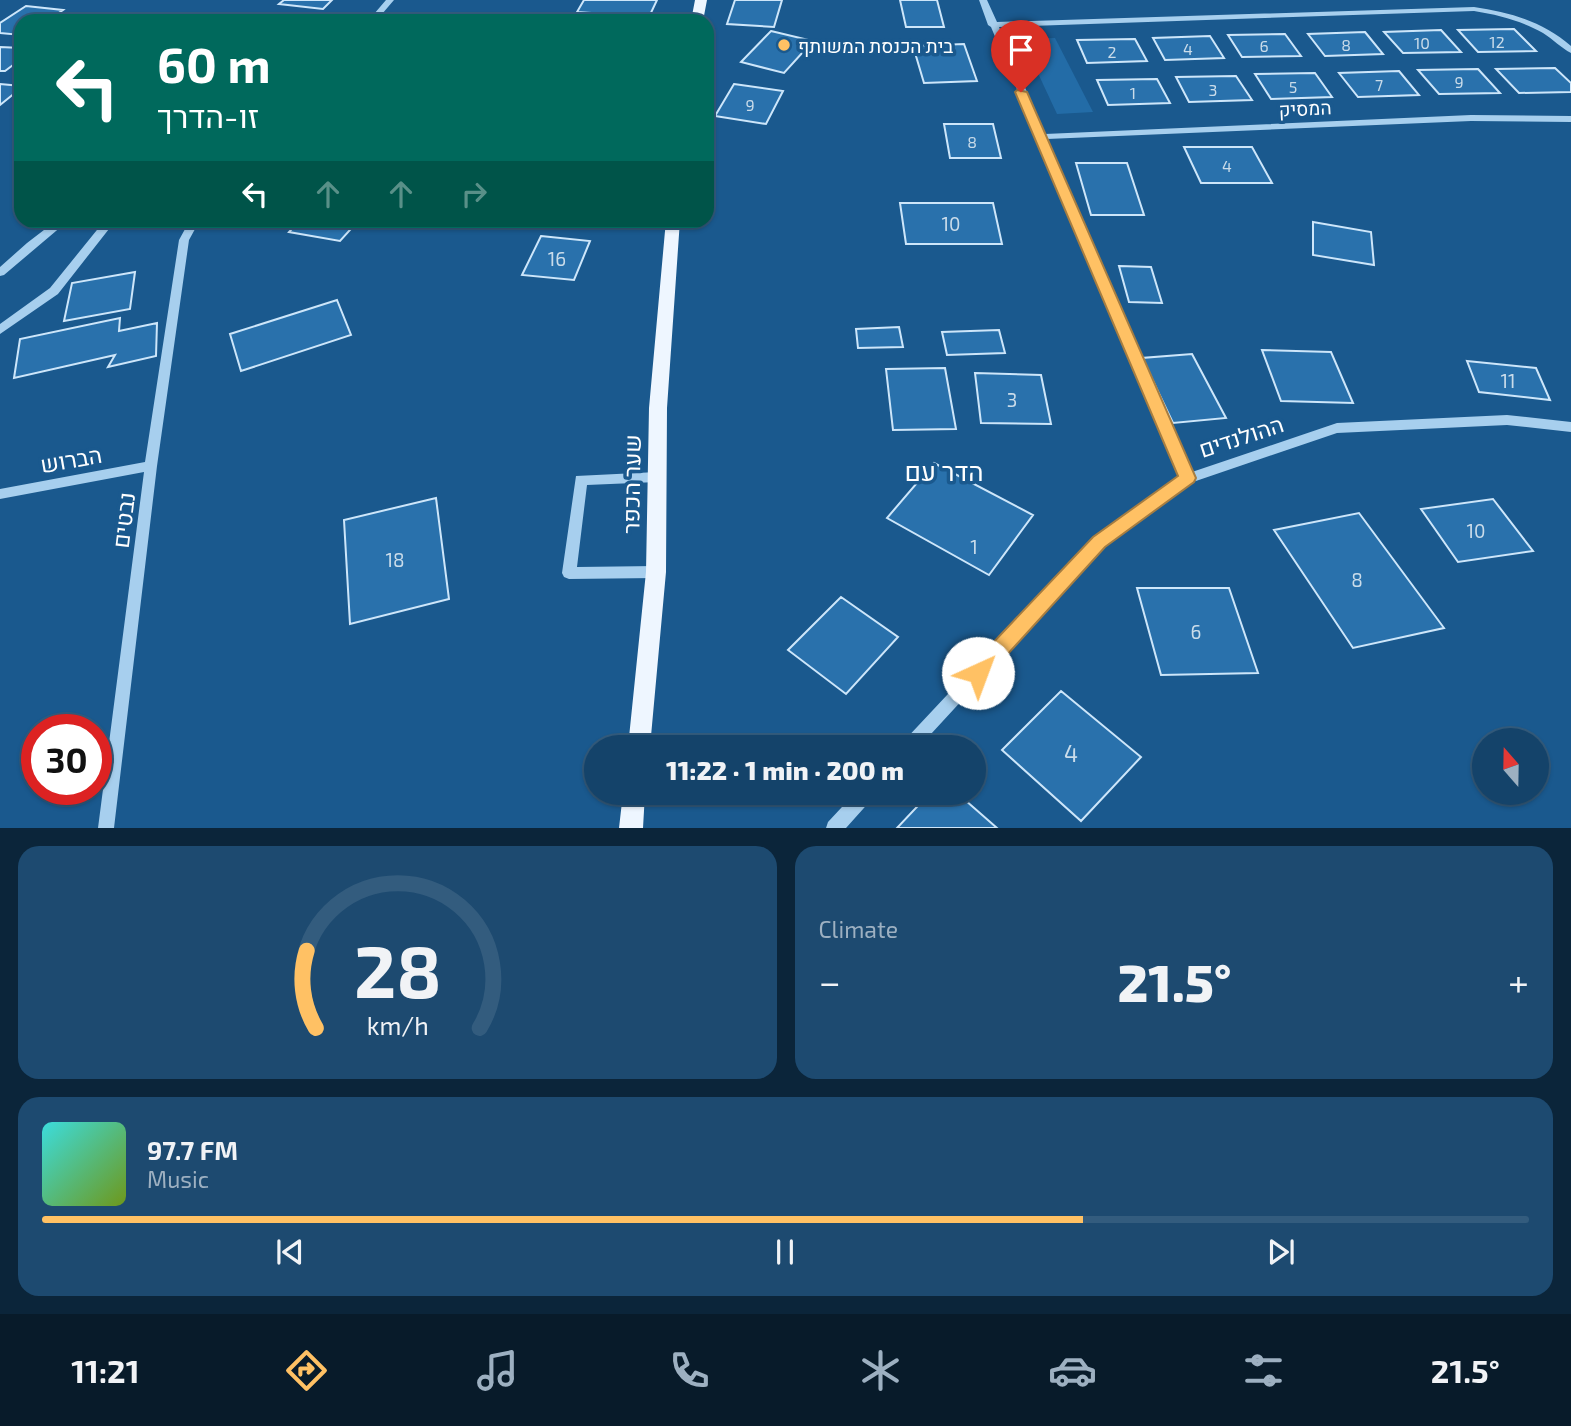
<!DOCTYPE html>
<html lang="en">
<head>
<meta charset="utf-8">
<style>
	:root { --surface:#14436a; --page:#1d4a70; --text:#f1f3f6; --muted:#9db0c1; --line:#335c7e; --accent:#ffc164 }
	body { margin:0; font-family:"Exo 2",Heebo,sans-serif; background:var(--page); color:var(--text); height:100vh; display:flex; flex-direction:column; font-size:26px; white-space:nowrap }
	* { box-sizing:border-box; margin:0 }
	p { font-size:23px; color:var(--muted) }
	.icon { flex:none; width:38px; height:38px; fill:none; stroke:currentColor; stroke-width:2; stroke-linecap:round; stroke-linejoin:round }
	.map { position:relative; height:828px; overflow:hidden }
	.sheet { display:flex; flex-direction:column; gap:18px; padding:18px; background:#0b253a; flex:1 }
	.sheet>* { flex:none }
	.guide { position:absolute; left:14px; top:14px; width:700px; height:214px; border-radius:21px; box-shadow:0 2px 5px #0004,0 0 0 2px var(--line); background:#00695c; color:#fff; overflow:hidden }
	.needle { width:46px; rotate:340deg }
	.tools { position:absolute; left:1472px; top:728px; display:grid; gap:14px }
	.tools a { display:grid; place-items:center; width:77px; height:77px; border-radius:50%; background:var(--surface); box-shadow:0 2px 5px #0004,0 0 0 2px var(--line); font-size:35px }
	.speed { position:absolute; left:21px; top:714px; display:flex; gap:14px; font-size:35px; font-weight:700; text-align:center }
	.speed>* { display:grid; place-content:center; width:91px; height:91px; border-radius:50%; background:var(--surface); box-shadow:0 2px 5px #0004,0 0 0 2px var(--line); line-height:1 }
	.speed .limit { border:10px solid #d22; background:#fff; color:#111 }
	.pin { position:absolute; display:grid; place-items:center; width:60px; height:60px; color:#fff; margin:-72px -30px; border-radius:50% 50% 50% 0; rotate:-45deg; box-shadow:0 0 7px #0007 }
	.pin .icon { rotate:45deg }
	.me { position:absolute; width:77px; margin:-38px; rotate:43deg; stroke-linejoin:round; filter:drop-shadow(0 0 5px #0008) }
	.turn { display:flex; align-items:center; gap:24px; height:147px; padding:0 28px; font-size:32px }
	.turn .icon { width:91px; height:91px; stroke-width:2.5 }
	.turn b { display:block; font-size:49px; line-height:60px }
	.lanes { display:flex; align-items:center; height:66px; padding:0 28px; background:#0003; justify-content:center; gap:35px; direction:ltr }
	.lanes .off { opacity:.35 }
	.big { font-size:52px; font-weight:800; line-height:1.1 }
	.sheet .widget { flex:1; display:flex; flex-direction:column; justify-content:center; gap:10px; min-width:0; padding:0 24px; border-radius:21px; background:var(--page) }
	.sheet .dial { align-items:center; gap:0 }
	.dial svg { height:182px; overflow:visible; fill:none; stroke:var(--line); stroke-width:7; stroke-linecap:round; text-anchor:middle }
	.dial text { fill:var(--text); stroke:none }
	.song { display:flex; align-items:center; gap:21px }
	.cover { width:84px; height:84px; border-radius:10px; background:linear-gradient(135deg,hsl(180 70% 55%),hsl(80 70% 35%)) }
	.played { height:7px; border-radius:4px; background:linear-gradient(90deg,var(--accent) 70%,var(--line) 70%) }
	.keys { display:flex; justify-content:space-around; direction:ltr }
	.heat { display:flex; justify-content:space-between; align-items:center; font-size:38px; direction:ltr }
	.sheet .tiles { flex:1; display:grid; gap:18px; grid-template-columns:1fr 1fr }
	.widget:last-child { grid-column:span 2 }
	.trip { position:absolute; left:584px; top:735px; width:402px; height:70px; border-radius:35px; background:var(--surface); box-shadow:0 2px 5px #0004,0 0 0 2px var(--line); font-weight:800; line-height:70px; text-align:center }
	.tab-bar { display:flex; height:112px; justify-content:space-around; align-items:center; background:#081b2a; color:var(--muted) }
	.tab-bar .icon { width:49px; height:49px }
	.tab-bar .current { color:var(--accent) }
	.tab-bar b { font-size:32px; color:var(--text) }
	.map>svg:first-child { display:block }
</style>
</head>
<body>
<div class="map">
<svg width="1571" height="828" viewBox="0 0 1571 828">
	<rect width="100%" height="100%" fill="#1a598e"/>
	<path fill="#236ca7" d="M1055,38L1093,112L1057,114L1022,39Z"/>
	<path fill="#2971ac" stroke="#cde6fa" stroke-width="2" d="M284,0H332L323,9L279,4Z
		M584,0H657L649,17L577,12Z
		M735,0H782L774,27L727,24Z
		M900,0H937L944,27H906Z
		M26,6L63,10L47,21H21V35L0,33V23Z
		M1514,29L1536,51L1478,52L1458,30Z
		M1441,30L1461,52L1403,53L1384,32Z
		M771,31L813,41L784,73L741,62Z
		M1365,32L1383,54L1325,56L1308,34Z
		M1285,34L1301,56L1242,57L1228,35Z
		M1210,36L1224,58L1165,60L1153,38Z
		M1135,39L1147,61L1087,63L1077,40Z
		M964,44L977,81L924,83L913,46Z
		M0,47L21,48V59L5,71H0Z
		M1555,68L1571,83V92L1519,93L1496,69Z
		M1478,69L1500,93L1439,94L1418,70Z
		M1399,71L1419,95L1358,97L1339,73Z
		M1315,73L1332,97L1271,99L1255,74Z
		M1236,76L1252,100L1189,102L1176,77Z
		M1157,79L1170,103L1108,105L1097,80Z
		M0,84L21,86V88L0,105Z
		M734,84L783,91L766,124L715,116Z
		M944,124H993L1001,158H950Z
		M1184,147H1252L1272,183H1201Z
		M1076,163H1127L1144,215H1091Z
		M900,203H993L1002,244H906Z
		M300,220H359L340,241L289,232Z
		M1313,222L1371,232L1374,265L1313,255Z
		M541,236L590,241L574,280L522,275Z
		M1119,266L1151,267L1162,303L1129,302Z
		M135,272L130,309L64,321L72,283Z
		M337,300L351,335L241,371L230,334Z
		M120,318L119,331L157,323L156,356L108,367L115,355L14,378L20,339Z
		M899,327L903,347L858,348L856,329Z
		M999,330L1005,353L947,355L942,332Z
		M1262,350L1331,352L1353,403L1281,401Z
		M1192,354L1226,418L1173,423L1142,358Z
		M1467,361L1536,368L1550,400L1479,392Z
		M945,368L956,429L893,430L886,369Z
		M975,373L1041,375L1051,424L981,423Z
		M934,463L1033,515L989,575L887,518Z
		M436,498L449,599L350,624L344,520Z
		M1493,499L1533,551L1458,562L1421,509Z
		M1359,513L1444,628L1353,648L1274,530Z
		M1137,588H1229L1258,673L1161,675Z
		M841,597L898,637L846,694L788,650Z
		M1061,691L1141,757L1081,821L1002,750Z
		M930,793H957L997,828H897Z"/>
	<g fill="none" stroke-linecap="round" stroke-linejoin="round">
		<path fill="#a7cfee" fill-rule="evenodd" d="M386,0H394L376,21H368Z
			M979,0H987L997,22L1474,7C1510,12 1543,22 1571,46V53C1561,48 1553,39 1543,33C1522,21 1499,15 1474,11L999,27L1045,134L1471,115L1571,116V122L1471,121L1047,139L1192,472L1337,423L1507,415L1571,422V432L1507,425L1337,433L1193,482L1104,546L919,747H901L903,742L1094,538L1181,476L1038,139L1035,137L1036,135L991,27L988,25Z
			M57,220H69L4,275L0,276V267L27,243Z
			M105,220H116L58,294L0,334V324L50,288Z
			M190,220H200L189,240L157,466L114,828H98L144,472L0,499V489L145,462L179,240Z
			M657,472L662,473L663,477L662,481L657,482L587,485L577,567L656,566L661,568L663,572L661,576L656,578L569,579L564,577L562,573L576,476Z
			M855,793H874L872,799L846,828H826L828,822Z"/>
		<path fill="#eef6ff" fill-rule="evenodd" d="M695,0H707L703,21H691Z
			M666,220H680L667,408L666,572L650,747H628L646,572L649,408Z
			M623,793H645L643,828H619Z"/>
	</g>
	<path fill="#ffc164" stroke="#a67d41" stroke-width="2" d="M1017,90L1027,92L1196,478L1194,482L1105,547L985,679L978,681L971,679L968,673L971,666L1093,537L1178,476L1015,92Z"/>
	<circle fill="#ffc164" stroke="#1a598e" stroke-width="2.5" cx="784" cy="45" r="7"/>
	<g text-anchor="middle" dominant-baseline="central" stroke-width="7" stroke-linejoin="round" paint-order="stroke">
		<g font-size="16" fill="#cadcea">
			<text x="1497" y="41">12</text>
			<text x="1422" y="42">10</text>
			<text x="1346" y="44">8</text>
			<text x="1264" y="45">6</text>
			<text x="1188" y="48">4</text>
			<text x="1112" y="51">2</text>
			<text x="1459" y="81">9</text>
			<text x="1379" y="84">7</text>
			<text x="1293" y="86">5</text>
			<text x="1213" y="89">3</text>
			<text x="1133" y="92">1</text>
			<text x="750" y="104">9</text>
			<text x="972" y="141">8</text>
			<text x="1227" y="165">4</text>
		</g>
		<g font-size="19" fill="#fff" stroke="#1a598e" text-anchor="start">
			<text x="798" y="45">בית הכנסת המשותף</text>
		</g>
		<g font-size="19" fill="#fff" stroke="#1a598e">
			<text transform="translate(1305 108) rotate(-3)">המסיק</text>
		</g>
		<g font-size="19" fill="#cadcea">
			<text x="951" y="223">10</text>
			<text x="557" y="258">16</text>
			<text x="1508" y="380">11</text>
			<text x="1012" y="399">3</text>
			<text x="1476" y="530">10</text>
			<text x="974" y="546">1</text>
			<text x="395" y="559">18</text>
			<text x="1357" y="579">8</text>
			<text x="1196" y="631">6</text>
		</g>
		<g font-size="23" fill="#fff" stroke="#1a598e">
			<text transform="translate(1241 436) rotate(-18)">ההולנדים</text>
			<text transform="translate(71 459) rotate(-10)">הברוש</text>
			<text transform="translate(631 484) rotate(-89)">שער הכפר</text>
			<text transform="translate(123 520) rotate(-83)">נבטים</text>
		</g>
		<g font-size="23" fill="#cadcea">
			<text x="1071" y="753">4</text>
		</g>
		<g font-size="26" fill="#fff" stroke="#1a598e">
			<text x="944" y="470">הדר עם</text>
		</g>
	</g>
</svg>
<div class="tools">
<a><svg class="needle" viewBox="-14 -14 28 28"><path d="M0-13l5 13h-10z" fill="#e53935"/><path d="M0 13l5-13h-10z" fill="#9db0c1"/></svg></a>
</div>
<div class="speed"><div class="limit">30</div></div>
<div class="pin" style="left:1021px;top:92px;background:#d93025"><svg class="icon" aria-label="arrive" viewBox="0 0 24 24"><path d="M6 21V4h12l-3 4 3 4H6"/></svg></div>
<svg class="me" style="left:978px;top:673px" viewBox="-20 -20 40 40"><circle r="19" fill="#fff"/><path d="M0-13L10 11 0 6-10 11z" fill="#ffc164"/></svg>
<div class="trip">11:22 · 1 min · 200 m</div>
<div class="guide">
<div class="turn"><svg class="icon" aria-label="left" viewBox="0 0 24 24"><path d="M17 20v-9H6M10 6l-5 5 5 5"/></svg><div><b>60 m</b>זו-הדרך</div></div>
<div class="lanes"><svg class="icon" aria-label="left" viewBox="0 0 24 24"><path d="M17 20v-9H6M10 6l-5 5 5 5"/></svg><svg class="icon off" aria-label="ahead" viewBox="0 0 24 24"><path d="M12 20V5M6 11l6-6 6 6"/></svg><svg class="icon off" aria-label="ahead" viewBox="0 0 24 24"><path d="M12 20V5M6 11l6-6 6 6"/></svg><svg class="icon off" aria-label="right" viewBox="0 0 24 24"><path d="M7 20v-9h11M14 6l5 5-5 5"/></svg></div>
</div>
</div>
<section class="sheet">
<div class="tiles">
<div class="widget dial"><svg viewBox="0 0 100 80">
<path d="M14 69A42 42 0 1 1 86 69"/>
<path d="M14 69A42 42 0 0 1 10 35" stroke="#ffc164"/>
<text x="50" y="56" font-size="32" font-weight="700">28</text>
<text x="50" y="72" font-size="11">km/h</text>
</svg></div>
<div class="widget"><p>Climate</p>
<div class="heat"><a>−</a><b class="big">21.5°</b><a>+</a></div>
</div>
<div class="widget">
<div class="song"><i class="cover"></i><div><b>97.7 FM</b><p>Music</p></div></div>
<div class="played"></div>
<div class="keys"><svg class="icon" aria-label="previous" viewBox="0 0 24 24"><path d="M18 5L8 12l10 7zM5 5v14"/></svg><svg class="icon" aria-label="pause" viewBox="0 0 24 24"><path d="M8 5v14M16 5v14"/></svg><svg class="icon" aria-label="next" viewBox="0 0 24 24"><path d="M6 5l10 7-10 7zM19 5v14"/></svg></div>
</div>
</div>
</section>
<nav class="tab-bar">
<b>11:21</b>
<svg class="icon current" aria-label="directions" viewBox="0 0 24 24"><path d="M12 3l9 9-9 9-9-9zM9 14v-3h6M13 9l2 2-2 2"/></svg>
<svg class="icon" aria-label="music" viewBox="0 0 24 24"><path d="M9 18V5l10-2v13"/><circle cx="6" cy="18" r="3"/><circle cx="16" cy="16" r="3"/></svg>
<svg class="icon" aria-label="phone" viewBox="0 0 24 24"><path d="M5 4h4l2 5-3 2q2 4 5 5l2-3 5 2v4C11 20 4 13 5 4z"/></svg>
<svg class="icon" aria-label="climate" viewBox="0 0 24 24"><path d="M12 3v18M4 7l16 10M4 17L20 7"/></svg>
<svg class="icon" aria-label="car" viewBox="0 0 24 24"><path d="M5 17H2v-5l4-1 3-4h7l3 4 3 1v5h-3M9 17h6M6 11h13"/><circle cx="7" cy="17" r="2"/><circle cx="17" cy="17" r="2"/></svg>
<svg class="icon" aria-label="filters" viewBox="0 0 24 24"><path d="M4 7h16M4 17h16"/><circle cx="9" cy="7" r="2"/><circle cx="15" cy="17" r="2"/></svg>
<b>21.5°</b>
</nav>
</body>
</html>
